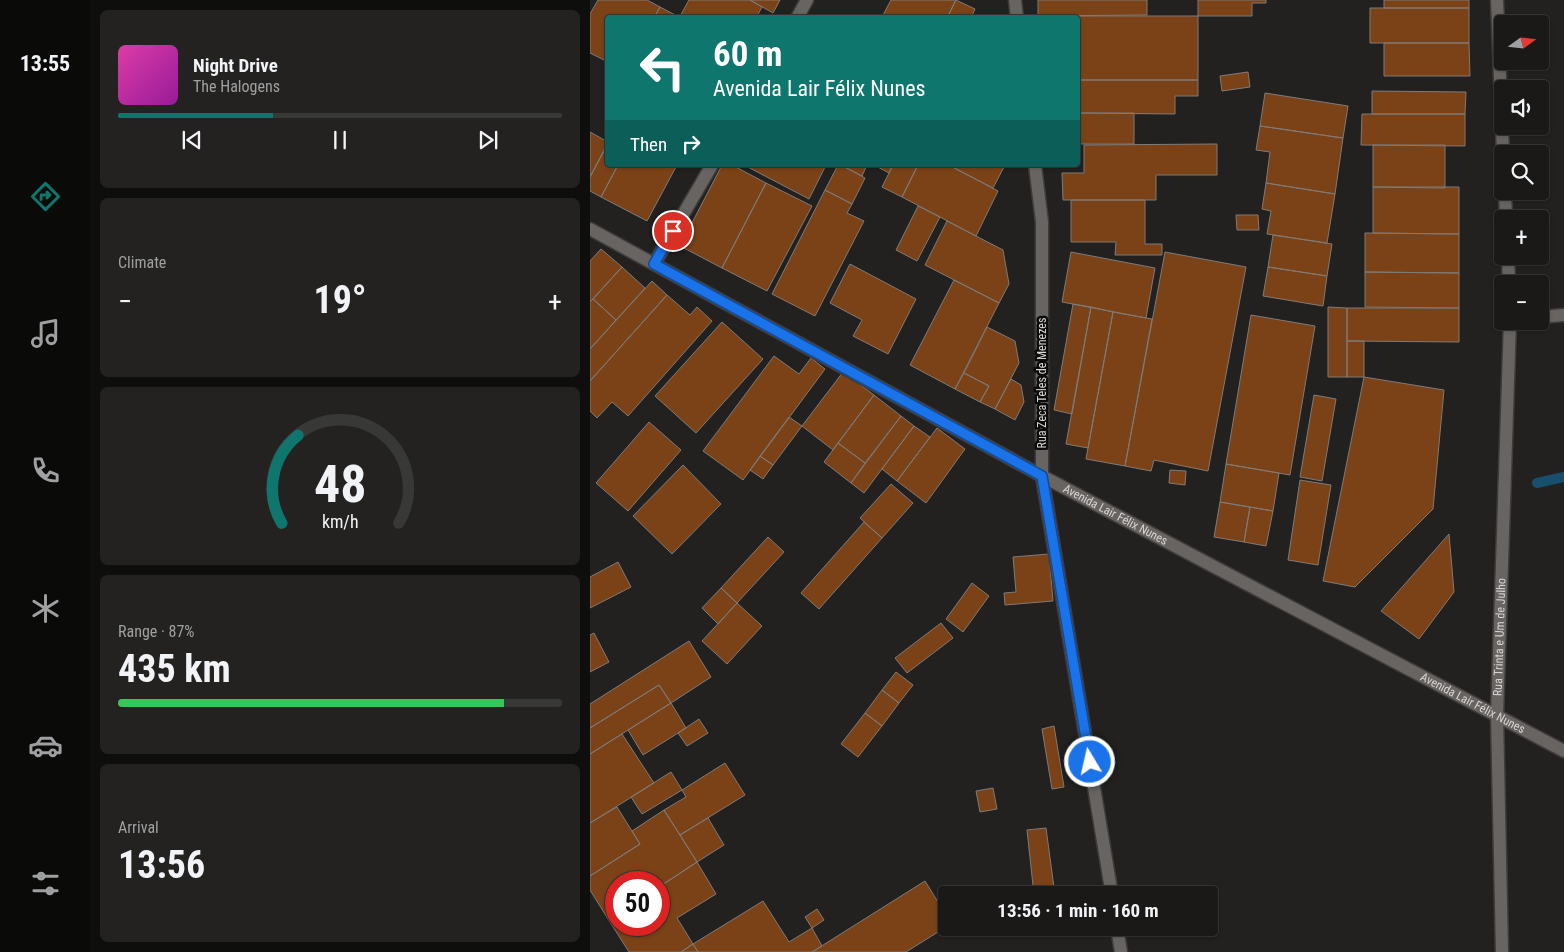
<!DOCTYPE html>
<html lang="en">
<head>
<meta charset="utf-8">
<style>
	:root { --surface:#1a1917; --page:#232220; --text:#f1f3f6; --muted:#9fa0a1; --line:#383836; --accent:#0f766e }
	body { margin:0; font-family:"Roboto Condensed",sans-serif; background:var(--page); color:var(--text); height:100vh; display:flex; flex-direction:column; font-size:19px; white-space:nowrap }
	* { box-sizing:border-box; margin:0 }
	p { font-size:16px; color:var(--muted) }
	.icon { flex:none; width:28px; height:28px; fill:none; stroke:currentColor; stroke-width:2; stroke-linecap:round; stroke-linejoin:round }
	.map { position:relative; flex:1; overflow:hidden }
	.drawer { display:flex; flex-direction:column; gap:10px; padding:10px; background:#0e0e0d; width:500px }
	.drawer>* { flex:none }
	.guide { position:absolute; left:15px; top:15px; width:475px; height:152px; border-radius:5px; box-shadow:0 1px 4px #0004,0 0 0 1px var(--line); background:#0f766e; color:#fff; overflow:hidden }
	.needle { width:32px; rotate:75deg }
	.fabs { position:absolute; left:904px; top:15px; display:grid; gap:10px }
	.fabs a { display:grid; place-items:center; width:55px; height:55px; border-radius:5px; background:var(--surface); box-shadow:0 1px 4px #0004,0 0 0 1px var(--line); font-size:25px }
	.speed { position:absolute; left:15px; top:871px; display:flex; gap:10px; font-size:25px; font-weight:700; text-align:center }
	.speed>* { display:grid; place-content:center; width:65px; height:65px; border-radius:50%; background:var(--surface); box-shadow:0 1px 4px #0004,0 0 0 1px var(--line); line-height:1 }
	.speed .limit { border:8px solid #d22; background:#fff; color:#111 }
	.pin { position:absolute; display:grid; place-items:center; width:42px; height:42px; color:#fff; margin:-21px; border:2px solid #fff; border-radius:50%; box-shadow:0 1px 5px #0007 }
	.me { position:absolute; width:55px; margin:-28px; rotate:351deg; stroke-linejoin:round; filter:drop-shadow(0 0 4px #0008) }
	.turn { display:flex; align-items:center; gap:18px; height:105px; padding:0 25px; font-size:22px }
	.turn .icon { width:65px; height:65px; stroke-width:2.5 }
	.turn b { display:block; font-size:35px; line-height:42px }
	.then { display:flex; align-items:center; height:48px; padding:0 25px; background:#0003; gap:10px; font-size:19px }
	.big { font-size:38px; font-weight:700; line-height:1.1 }
	.drawer .widget { flex:1; display:flex; flex-direction:column; justify-content:center; gap:8px; min-width:0; padding:0 18px; border-radius:8px; background:var(--page) }
	.drawer .dial { align-items:center; gap:0 }
	.dial svg { height:130px; overflow:visible; fill:none; stroke:var(--line); stroke-width:7; stroke-linecap:round; text-anchor:middle }
	.dial text { fill:var(--text); stroke:none }
	.song { display:flex; align-items:center; gap:15px }
	.cover { width:60px; height:60px; border-radius:8px; background:linear-gradient(135deg,hsl(320 70% 55%),hsl(300 70% 35%)) }
	.played { height:5px; border-radius:2px; background:linear-gradient(90deg,var(--accent) 35%,var(--line) 35%) }
	.keys { display:flex; justify-content:space-around; direction:ltr }
	.heat { display:flex; justify-content:space-between; align-items:center; font-size:28px; direction:ltr }
	.charge { height:8px; border-radius:4px; background:linear-gradient(90deg,#34c759 87%,var(--line) 0) }
	.trip { position:absolute; left:348px; top:886px; width:280px; height:50px; border-radius:5px; background:var(--surface); box-shadow:0 1px 4px #0004,0 0 0 1px var(--line); font-weight:700; line-height:50px; text-align:center }
	main { display:flex; flex:1; min-height:0 }
	.tabs { display:flex; flex-direction:column; width:90px; justify-content:space-around; align-items:center; background:#0a0a09; color:var(--muted) }
	.tabs .icon { width:35px; height:35px }
	.tabs .selected { color:var(--accent) }
	.tabs b { font-size:22px; color:var(--text) }
	.map>svg:first-child { display:block }
</style>
</head>
<body>
<main>
<nav class="tabs">
<b>13:55</b>
<svg class="icon selected" aria-label="directions" viewBox="0 0 24 24"><path d="M12 3l9 9-9 9-9-9zM9 14v-3h6M13 9l2 2-2 2"/></svg>
<svg class="icon" aria-label="music" viewBox="0 0 24 24"><path d="M9 18V5l10-2v13"/><circle cx="6" cy="18" r="3"/><circle cx="16" cy="16" r="3"/></svg>
<svg class="icon" aria-label="phone" viewBox="0 0 24 24"><path d="M5 4h4l2 5-3 2q2 4 5 5l2-3 5 2v4C11 20 4 13 5 4z"/></svg>
<svg class="icon" aria-label="climate" viewBox="0 0 24 24"><path d="M12 3v18M4 7l16 10M4 17L20 7"/></svg>
<svg class="icon" aria-label="car" viewBox="0 0 24 24"><path d="M5 17H2v-5l4-1 3-4h7l3 4 3 1v5h-3M9 17h6M6 11h13"/><circle cx="7" cy="17" r="2"/><circle cx="17" cy="17" r="2"/></svg>
<svg class="icon" aria-label="filters" viewBox="0 0 24 24"><path d="M4 7h16M4 17h16"/><circle cx="9" cy="7" r="2"/><circle cx="15" cy="17" r="2"/></svg>
</nav>
<section class="drawer">
<div class="widget">
<div class="song"><i class="cover"></i><div><b>Night Drive</b><p>The Halogens</p></div></div>
<div class="played"></div>
<div class="keys"><svg class="icon" aria-label="previous" viewBox="0 0 24 24"><path d="M18 5L8 12l10 7zM5 5v14"/></svg><svg class="icon" aria-label="pause" viewBox="0 0 24 24"><path d="M8 5v14M16 5v14"/></svg><svg class="icon" aria-label="next" viewBox="0 0 24 24"><path d="M6 5l10 7-10 7zM19 5v14"/></svg></div>
</div>
<div class="widget"><p>Climate</p>
<div class="heat"><a>−</a><b class="big">19°</b><a>+</a></div>
</div>
<div class="widget dial"><svg viewBox="0 0 100 80">
<path d="M14 69A42 42 0 1 1 86 69"/>
<path d="M14 69A42 42 0 0 1 24 15" stroke="#0f766e"/>
<text x="50" y="56" font-size="32" font-weight="700">48</text>
<text x="50" y="72" font-size="11">km/h</text>
</svg></div>
<div class="widget"><p>Range · 87%</p><b class="big">435 km</b><div class="charge"></div></div>
<div class="widget"><p>Arrival</p><b class="big">13:56</b></div>
</section>
<div class="map">
<svg width="974" height="952" viewBox="0 0 974 952">
	<rect width="100%" height="100%" fill="#23211f"/>
	<g fill="none" stroke-linecap="round" stroke-linejoin="round">
		<path stroke="#184f6e" stroke-width="10" d="M947,483L974,477"/>
	</g>
	<path fill="#7b4217" stroke="#7f7b79" d="M8,0H57L70,7L64,18H18V62L0,53V14Z
		M99,0H160L172,7L166,18H89Z
		M160,0H190L183,13Z
		M301,0H366L357,18H294L292,17Z
		M366,0L385,9L381,18H357Z
		M448,0H557V15L448,16Z
		M608,0H676V3H662V16H608Z
		M794,0H879V8H794Z
		M70,7L89,17V18H64Z
		M780,8H879V43H780Z
		M471,16H608V80H488V18H471Z
		M794,43H879L880,76H794Z
		M658,72L660,87L632,91L630,76Z
		M488,80H608V96H585V114L488,113Z
		M782,91L876,92L875,114H782Z
		M675,93L758,106L753,138L670,126Z
		M488,113H544V144H488Z
		M772,114H875V146L771,145Z
		M670,126L753,138L745,194L676,183L680,152L666,150Z
		M0,132L18,142L0,177Z
		M18,144V165H28L11,197L0,191V177Z
		M627,144V175H566V200H473L472,173H494V145Z
		M783,145H855V188L783,187Z
		M28,165H87L57,221L11,197Z
		M132,165H142L176,183L132,268L90,246Z
		M154,165H236L219,199Z
		M248,165H251L275,178L262,204L235,190Z
		M251,165H277L272,176Z
		M284,165H303L299,173Z
		M303,165H328L312,197L292,187Z
		M328,165H359L408,191L386,236L312,197Z
		M365,165H415L403,188L364,168Z
		M176,183L222,206L177,291L132,268Z
		M676,183L745,194L737,243L677,234L681,211L672,209Z
		M783,187H869V234L783,233Z
		M235,190L262,204L257,213L274,221L225,316L182,294Z
		M481,200H555V244H572V255H525L526,242H481Z
		M328,206L350,217L327,261L306,250Z
		M646,215H668L669,230H647Z
		M357,221L413,250L419,284L409,303L335,265Z
		M775,233L869,234V273L775,272Z
		M683,235L742,244L737,276L678,267Z
		M11,249L32,267L0,302V261Z
		M481,252L565,268L556,318L472,302Z
		M575,252L656,267L618,471L564,460L561,471L535,466Z
		M260,264L326,299L298,354L263,336L272,320L240,303Z
		M32,267L55,288L26,320L3,299Z
		M678,267L737,276L733,306L673,296Z
		M775,272L869,273V308L775,307Z
		M364,280L409,303L365,389L320,365Z
		M62,281L77,295L0,381V349Z
		M77,295L100,315L107,307L122,321L38,416L22,402L7,418L0,411V381Z
		M3,299L26,320L0,349V302Z
		M483,304L501,307L482,414L464,410Z
		M501,307L523,312L498,448L476,444Z
		M738,307L757,308V377H738Z
		M757,308H869V342L757,341Z
		M523,312L562,319L535,466L496,459Z
		M661,315L725,326L700,475L636,464Z
		M132,322L173,359L106,433L65,396Z
		M397,327L425,341L429,363L405,409L390,402L399,386L374,373Z
		M757,341H774V377H757Z
		M184,356L209,374L221,358L235,369L153,480L113,451Z
		M253,372L284,395L243,450L212,426Z
		M374,373L399,386L390,402L365,389Z
		M774,377L854,390L843,509L765,587L733,581Z
		M421,379L431,385L434,402L425,420L405,409Z
		M284,395L311,416L275,463L248,443Z
		M724,395L746,399L732,481L710,477Z
		M311,416L324,426L274,493L261,483Z
		M199,417L212,426L183,465L170,456Z
		M59,422L91,450L38,511L6,483Z
		M324,426L340,437L307,481L292,469Z
		M347,428L375,449L336,503L307,481Z
		M248,443L275,463L261,483L234,462Z
		M170,456L183,465L173,479L160,470Z
		M636,464L689,473L683,511L630,502Z
		M93,465L131,504L82,554L43,516Z
		M580,470L596,471L595,485L579,483Z
		M710,480L741,485L728,565L698,560Z
		M301,484L323,503L292,538L270,518Z
		M630,502L660,507L654,542L624,537Z
		M660,507L683,511L676,546L654,542Z
		M274,522L292,538L229,609L211,593Z
		M859,534L864,592L829,639L791,611Z
		M178,537L194,552L147,603L131,588Z
		M459,554L463,601L415,605L414,593L426,592L423,557Z
		M28,562L41,587L0,608V577Z
		M382,583L399,596L373,632L356,619Z
		M131,588L147,603L128,624L112,608Z
		M147,603L172,626L137,664L112,641Z
		M351,623L363,638L317,673L305,658Z
		M4,633L19,662L0,672V635Z
		M99,641L121,677L81,703L69,685L0,728V704Z
		M306,672L323,685L309,703L292,690Z
		M69,685L81,703L0,754V728Z
		M292,690L309,703L292,726L275,713Z
		M81,703L96,728L53,755L38,730Z
		M275,713L292,726L268,757L251,744Z
		M109,719L118,733L97,746L88,733Z
		M464,726L474,787L462,789L452,729Z
		M32,734L64,783L0,823V754Z
		M135,763L155,795L90,835L74,810L96,797L92,790Z
		M81,772L92,790L52,814L41,797Z
		M403,788L407,809L390,812L386,791Z
		M27,807L50,844L0,876V823Z
		M74,810L107,862L69,887V882H26V913L18,919L0,890V876L50,844L42,831Z
		M118,818L134,845L107,862L90,835Z
		M456,828L465,895H444L437,830Z
		M107,862L126,894L87,918L103,944L91,952H39L18,919L26,913V925H69V887Z
		M335,881L356,915V927L316,952H222Z
		M173,901L199,942L222,928L232,946L222,952H108L103,944Z
		M227,909L234,920L222,928L215,917Z
		M448,928H469V930L449,932Z
		M103,944L108,952H91Z"/>
	<g fill="none" stroke-linecap="round" stroke-linejoin="round">
		<g stroke="#3e3b3a" stroke-width="15">
			<g id="street">
				<path d="M425,0L427,18"/>
				<path d="M907,0L913,154"/>
				<path d="M207,18L217,0"/>
				<path d="M445,165L452,222V476"/>
				<path d="M915,191L916,219"/>
				<path d="M918,256L919,284"/>
				<path d="M64,264L122,165"/>
				<path d="M950,317L974,315"/>
				<path id="s1" d="M912,952L907,715L920,321"/>
			</g>
		</g>
		<g stroke="#3e3b3a" stroke-width="15">
			<g id="secondary">
				<path id="s2" d="M0,229L452,476L974,751"/>
				<path d="M452,476L522,895"/>
				<path d="M527,928L531,952"/>
			</g>
		</g>
		<use href="#street" stroke="#686462" stroke-width="12"/>
		<use href="#secondary" stroke="#686462" stroke-width="12"/>
	</g>
	<g fill="none" stroke-linecap="round" stroke-linejoin="round">
		<g stroke="#114b97" stroke-width="12">
			<path id="route" d="M83,231L64,264L452,476L500,762"/>
		</g>
		<use href="#route" stroke="#1a73e8" stroke-width="9"/>
	</g>
	<g text-anchor="middle" dominant-baseline="central" stroke-width="5" stroke-linejoin="round" paint-order="stroke">
		<g font-size="12" fill="#d8d6d5" stroke="#0c0b0a">
			<text transform="translate(452 383) rotate(-90)">Rua Zeca Teles de Menezes</text>
			<text stroke="none"><textPath href="#s2" startOffset="598">Avenida Lair Félix Nunes</textPath></text>
			<text stroke="none"><textPath href="#s1" startOffset="315">Rua Trinta e Um de Julho</textPath></text>
			<text stroke="none"><textPath href="#s2" startOffset="1002">Avenida Lair Félix Nunes</textPath></text>
		</g>
	</g>
</svg>
<div class="fabs">
<a><svg class="needle" viewBox="-14 -14 28 28"><path d="M0-13l5 13h-10z" fill="#e53935"/><path d="M0 13l5-13h-10z" fill="#9fa0a1"/></svg></a>
<a><svg class="icon" aria-label="sound" viewBox="0 0 24 24"><path d="M4 9h4l5-4v14l-5-4H4zM17 9q2 3 0 6"/></svg></a>
<a><svg class="icon" aria-label="search" viewBox="0 0 24 24"><circle cx="10" cy="10" r="6"/><path d="M15 15l6 6"/></svg></a>
<a>+</a>
<a>−</a>
</div>
<div class="speed"><div class="limit">50</div></div>
<div class="pin" style="left:83px;top:231px;background:#d93025"><svg class="icon" aria-label="arrive" viewBox="0 0 24 24"><path d="M6 21V4h12l-3 4 3 4H6"/></svg></div>
<svg class="me" style="left:500px;top:762px" viewBox="-20 -20 40 40"><circle r="17" fill="#1a73e8" stroke="#fff" stroke-width="3"/><path d="M0-11L8 9 0 5-8 9z" fill="#fff"/></svg>
<div class="trip">13:56 · 1 min · 160 m</div>
<div class="guide">
<div class="turn"><svg class="icon" aria-label="left" viewBox="0 0 24 24"><path d="M17 20v-9H6M10 6l-5 5 5 5"/></svg><div><b>60 m</b>Avenida Lair Félix Nunes</div></div>
<div class="then">Then<svg class="icon" aria-label="right" viewBox="0 0 24 24"><path d="M7 20v-9h11M14 6l5 5-5 5"/></svg></div>
</div>
</div>
</main>
</body>
</html>
